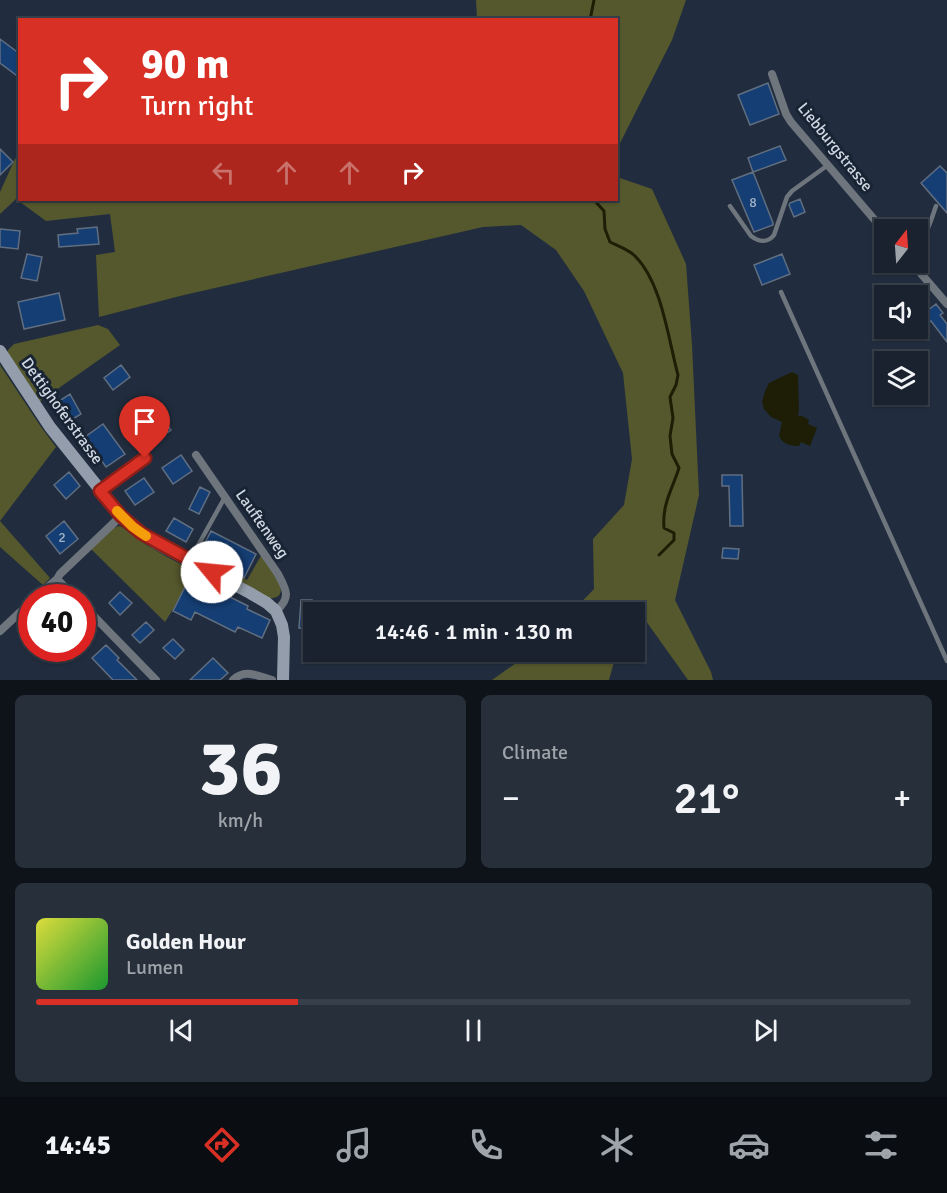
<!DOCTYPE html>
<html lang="en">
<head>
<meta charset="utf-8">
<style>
	:root { --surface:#19222e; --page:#262f3a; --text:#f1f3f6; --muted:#9fa4aa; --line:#373f4a; --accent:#d93025 }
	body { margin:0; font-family:Signika,sans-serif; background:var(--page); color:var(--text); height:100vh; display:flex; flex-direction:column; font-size:22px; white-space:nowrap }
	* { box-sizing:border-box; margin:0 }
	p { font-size:20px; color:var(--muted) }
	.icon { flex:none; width:33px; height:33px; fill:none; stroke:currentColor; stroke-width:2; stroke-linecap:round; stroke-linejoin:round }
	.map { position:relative; height:680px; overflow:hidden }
	.drawer { display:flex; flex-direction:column; gap:15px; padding:15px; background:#0e1319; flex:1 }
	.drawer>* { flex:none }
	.hud { position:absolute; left:18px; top:18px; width:600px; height:183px; border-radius:0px; box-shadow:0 2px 4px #0004,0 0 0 2px var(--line); background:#d93025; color:#fff; overflow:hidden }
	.needle { width:39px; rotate:17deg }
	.buttons { position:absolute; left:874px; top:219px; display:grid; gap:12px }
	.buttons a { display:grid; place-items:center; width:54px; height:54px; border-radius:0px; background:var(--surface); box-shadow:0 2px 4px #0004,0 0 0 2px var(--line); font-size:30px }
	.speed { position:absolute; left:18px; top:584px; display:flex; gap:12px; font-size:30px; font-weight:700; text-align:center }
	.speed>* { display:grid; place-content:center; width:78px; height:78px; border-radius:50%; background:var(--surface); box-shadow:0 2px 4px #0004,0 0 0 2px var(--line); line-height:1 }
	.speed .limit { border:9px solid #d22; background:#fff; color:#111 }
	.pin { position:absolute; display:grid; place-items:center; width:51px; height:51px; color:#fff; margin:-62px -26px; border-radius:50% 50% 50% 0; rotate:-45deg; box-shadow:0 0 6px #0007 }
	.pin .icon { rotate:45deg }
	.me { position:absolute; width:66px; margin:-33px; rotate:298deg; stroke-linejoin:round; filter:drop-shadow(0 0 4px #0008) }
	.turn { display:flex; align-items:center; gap:21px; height:126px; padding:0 24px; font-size:27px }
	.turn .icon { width:78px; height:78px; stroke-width:2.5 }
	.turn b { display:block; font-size:42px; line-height:51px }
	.lanes { display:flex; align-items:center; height:57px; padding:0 24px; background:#0003; justify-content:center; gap:30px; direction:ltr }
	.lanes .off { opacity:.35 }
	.big { font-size:45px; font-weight:600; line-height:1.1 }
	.drawer .widget { flex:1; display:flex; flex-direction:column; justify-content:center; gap:9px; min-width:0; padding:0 21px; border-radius:9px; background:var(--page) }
	.drawer .dial { align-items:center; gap:0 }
	.dial b { font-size:78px; line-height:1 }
	.song { display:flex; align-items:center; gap:18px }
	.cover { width:72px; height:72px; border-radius:9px; background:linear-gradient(135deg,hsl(60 70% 55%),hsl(130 70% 35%)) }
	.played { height:6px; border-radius:3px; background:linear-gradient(90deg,var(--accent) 30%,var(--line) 30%) }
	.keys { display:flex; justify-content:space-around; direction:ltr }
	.heat { display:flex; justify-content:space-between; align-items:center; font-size:33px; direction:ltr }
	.drawer .tiles { flex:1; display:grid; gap:15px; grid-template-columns:1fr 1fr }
	.widget:last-child { grid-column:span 2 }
	.trip { position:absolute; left:303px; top:602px; width:342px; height:60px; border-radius:0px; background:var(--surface); box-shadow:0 2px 4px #0004,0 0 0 2px var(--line); font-weight:600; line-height:60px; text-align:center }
	.tabs { display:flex; height:96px; justify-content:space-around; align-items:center; background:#0a0e12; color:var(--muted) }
	.tabs .icon { width:42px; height:42px }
	.tabs .on { color:var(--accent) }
	.tabs b { font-size:27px; color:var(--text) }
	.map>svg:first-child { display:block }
</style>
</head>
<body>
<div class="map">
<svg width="947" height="680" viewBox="0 0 947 680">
	<rect width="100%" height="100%" fill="#212d3e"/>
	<path fill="#55582c" d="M476,0H686L672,40L617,149L616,20L477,19Z
		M19,156L20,200H616L617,177L652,189L686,264L692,345L699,495L675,600L711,672L713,680H688L641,614L635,623L634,612H572L594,589L593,539L624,505L632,459L623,373L584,291L556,250L521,225L483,227L184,295L99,317L96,255L115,252L110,214L46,221L16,199L0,214V192L15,159Z
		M98,325L108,329L120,345L39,402L7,354L8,350L14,344Z
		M0,365L41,427L56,447L0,521L50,578L43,585L0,547Z
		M119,526L122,527C143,545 168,557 193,571L172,611L165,622L91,549L113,528Z
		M262,554C268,564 297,600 268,598L219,571L221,567L247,580Z
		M533,651H617L609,680H492Z"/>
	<path fill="#1d1e05" d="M792,372L798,375L799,411L798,416H802L809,420L808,424L817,428L810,446L801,442L799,446C790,446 783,444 779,436L782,422L771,417L764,409L762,402L765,391L769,383Z"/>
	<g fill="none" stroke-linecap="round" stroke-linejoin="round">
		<path stroke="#1d1e05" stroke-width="3" d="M590,20L594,0
			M594,200L604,211L605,229L610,242C618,246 629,250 635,256C662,283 668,338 678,375L676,385L670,397L673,418L670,436L672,454L679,468C672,490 662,504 664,528L674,533V540L659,555"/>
	</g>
	<path fill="#143e74" stroke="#606e80" stroke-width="1.5" d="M0,39L20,54V78L0,63Z
		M768,83L779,114L750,125L738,95Z
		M780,146L786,160L753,172L748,158Z
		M0,149L13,162L0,175Z
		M940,166L947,173V213L921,183Z
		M753,172L773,223V225L754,232L732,180Z
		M800,199L805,212L794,217L789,205L790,203Z
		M97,227L99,244L59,247L58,235L78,233L77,229Z
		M0,229L20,231L18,249L0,247Z
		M27,254L42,257L37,281L21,278Z
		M782,254L790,274L762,285L754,265Z
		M59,293L65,320L24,329L18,302Z
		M936,304L943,313L940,315L947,324V342L931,321L928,323L922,315Z
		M121,365L130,377L113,390L104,378Z
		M70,394L81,414L68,422L56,403Z
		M149,400L171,430L152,443L130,413Z
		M103,424L125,454L106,467L85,437Z
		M181,455L192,471L173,484L162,468Z
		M69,472L80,486L66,499L54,485Z
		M722,475H742L743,526H730L729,486H722Z
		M144,478L154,492L135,505L125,491Z
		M200,487L210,492L199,514L189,509Z
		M174,518L193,529L186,542L166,531Z
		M64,521L78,539L60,554L46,536Z
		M211,531L256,554L244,578L199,555Z
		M723,548L739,549L738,559L722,558Z
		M188,581L214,594L216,590L248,606L247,609L270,620L262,638L238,627L235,632L195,612L191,620L173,611Z
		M120,592L132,603L120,615L109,603Z
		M301,600H312L311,616H313L312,629L299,628Z
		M82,621L92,630L82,640Z
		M146,622L154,630L140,643L132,635Z
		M173,639L184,650L175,659L163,648Z
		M106,645L119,658L117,660L137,680H113L92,658Z
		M213,658L228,673L220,680H190Z"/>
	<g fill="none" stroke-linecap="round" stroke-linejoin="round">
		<path stroke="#6e757d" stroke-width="4.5" d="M730,206L751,236C759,242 768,243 774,235L787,197L792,191L828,165
			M918,243C928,233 931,220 936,206
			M781,292L947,661
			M103,489L145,458L130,433
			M190,560L225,497"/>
		<path stroke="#6e757d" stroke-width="8" d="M772,74L786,114L791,122L885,232
			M911,262L947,304
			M196,455L278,574C287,591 291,598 276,611
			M57,579L75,597
			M36,597L57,579L60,574L121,516
			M82,604L156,680
			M0,631L32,601
			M233,680C245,668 257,676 272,680"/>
		<path stroke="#939dab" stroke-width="12" d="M0,351L50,427L121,516L141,533L156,543L250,593L267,603L276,611L282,625L284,637L283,680"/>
	</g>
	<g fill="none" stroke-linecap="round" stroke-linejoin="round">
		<g stroke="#8d1f18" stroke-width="15">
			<path id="route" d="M145,458L100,491L121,516L141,533L212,572"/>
		</g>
		<use href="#route" stroke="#d93025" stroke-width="10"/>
		<path stroke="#f59e0b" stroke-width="10" d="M117,511L133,527L146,536"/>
	</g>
	<g text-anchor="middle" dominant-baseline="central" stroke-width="6" stroke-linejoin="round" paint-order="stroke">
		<g font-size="14" fill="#a0b1c6">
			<text x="753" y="202">8</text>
			<text x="62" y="537">2</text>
		</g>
		<g font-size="16" fill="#cfd7e2" stroke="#182433">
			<text transform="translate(835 147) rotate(51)">Liebburgstrasse</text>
			<text transform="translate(62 411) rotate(54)">Dettighoferstrasse</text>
			<text transform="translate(262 524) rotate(55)">Lauftenweg</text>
		</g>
	</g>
</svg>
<div class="buttons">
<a><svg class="needle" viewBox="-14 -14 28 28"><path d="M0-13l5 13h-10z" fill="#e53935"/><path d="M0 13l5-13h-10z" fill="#9fa4aa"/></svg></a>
<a><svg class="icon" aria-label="sound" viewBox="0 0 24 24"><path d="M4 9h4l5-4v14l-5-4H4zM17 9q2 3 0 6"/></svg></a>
<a><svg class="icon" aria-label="layers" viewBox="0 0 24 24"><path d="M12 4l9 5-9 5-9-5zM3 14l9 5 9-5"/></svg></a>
</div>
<div class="speed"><div class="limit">40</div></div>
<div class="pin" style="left:145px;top:458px;background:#d93025"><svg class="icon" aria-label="arrive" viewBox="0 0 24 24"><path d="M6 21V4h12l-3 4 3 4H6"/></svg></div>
<svg class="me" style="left:212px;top:572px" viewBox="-20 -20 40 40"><circle r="19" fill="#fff"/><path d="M0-13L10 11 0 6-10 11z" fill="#d93025"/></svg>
<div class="trip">14:46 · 1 min · 130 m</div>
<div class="hud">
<div class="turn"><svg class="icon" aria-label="right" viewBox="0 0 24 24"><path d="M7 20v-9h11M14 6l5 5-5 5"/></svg><div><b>90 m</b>Turn right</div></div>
<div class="lanes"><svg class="icon off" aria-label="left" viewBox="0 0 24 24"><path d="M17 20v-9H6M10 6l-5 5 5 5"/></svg><svg class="icon off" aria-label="ahead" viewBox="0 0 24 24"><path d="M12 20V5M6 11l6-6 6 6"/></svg><svg class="icon off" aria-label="ahead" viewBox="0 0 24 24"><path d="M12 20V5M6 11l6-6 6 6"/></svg><svg class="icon" aria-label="right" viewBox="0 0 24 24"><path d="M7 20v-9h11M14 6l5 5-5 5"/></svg></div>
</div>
</div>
<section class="drawer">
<div class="tiles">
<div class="widget dial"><b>36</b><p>km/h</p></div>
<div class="widget"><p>Climate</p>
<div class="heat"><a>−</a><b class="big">21°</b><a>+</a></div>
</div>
<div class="widget">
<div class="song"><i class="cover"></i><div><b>Golden Hour</b><p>Lumen</p></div></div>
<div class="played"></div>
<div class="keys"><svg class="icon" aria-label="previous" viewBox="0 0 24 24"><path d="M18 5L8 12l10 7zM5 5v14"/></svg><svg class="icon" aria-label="pause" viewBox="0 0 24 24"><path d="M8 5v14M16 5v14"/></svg><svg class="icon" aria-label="next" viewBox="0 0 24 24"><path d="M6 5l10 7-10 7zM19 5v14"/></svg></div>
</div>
</div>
</section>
<nav class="tabs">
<b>14:45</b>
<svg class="icon on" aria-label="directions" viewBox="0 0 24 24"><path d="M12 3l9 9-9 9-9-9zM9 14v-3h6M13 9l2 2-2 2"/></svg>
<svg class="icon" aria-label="music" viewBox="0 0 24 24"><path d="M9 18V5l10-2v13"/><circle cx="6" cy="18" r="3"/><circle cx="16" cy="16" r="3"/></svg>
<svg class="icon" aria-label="phone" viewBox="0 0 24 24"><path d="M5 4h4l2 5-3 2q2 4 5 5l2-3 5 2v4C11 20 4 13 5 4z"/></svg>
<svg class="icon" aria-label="climate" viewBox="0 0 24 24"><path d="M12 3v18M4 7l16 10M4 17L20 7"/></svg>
<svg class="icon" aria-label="car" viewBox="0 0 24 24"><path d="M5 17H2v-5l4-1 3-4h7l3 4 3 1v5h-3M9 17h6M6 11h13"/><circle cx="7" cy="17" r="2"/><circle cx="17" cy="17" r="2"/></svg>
<svg class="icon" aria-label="filters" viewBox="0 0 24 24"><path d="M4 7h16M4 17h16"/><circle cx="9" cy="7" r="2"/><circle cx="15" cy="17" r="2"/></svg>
</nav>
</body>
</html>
